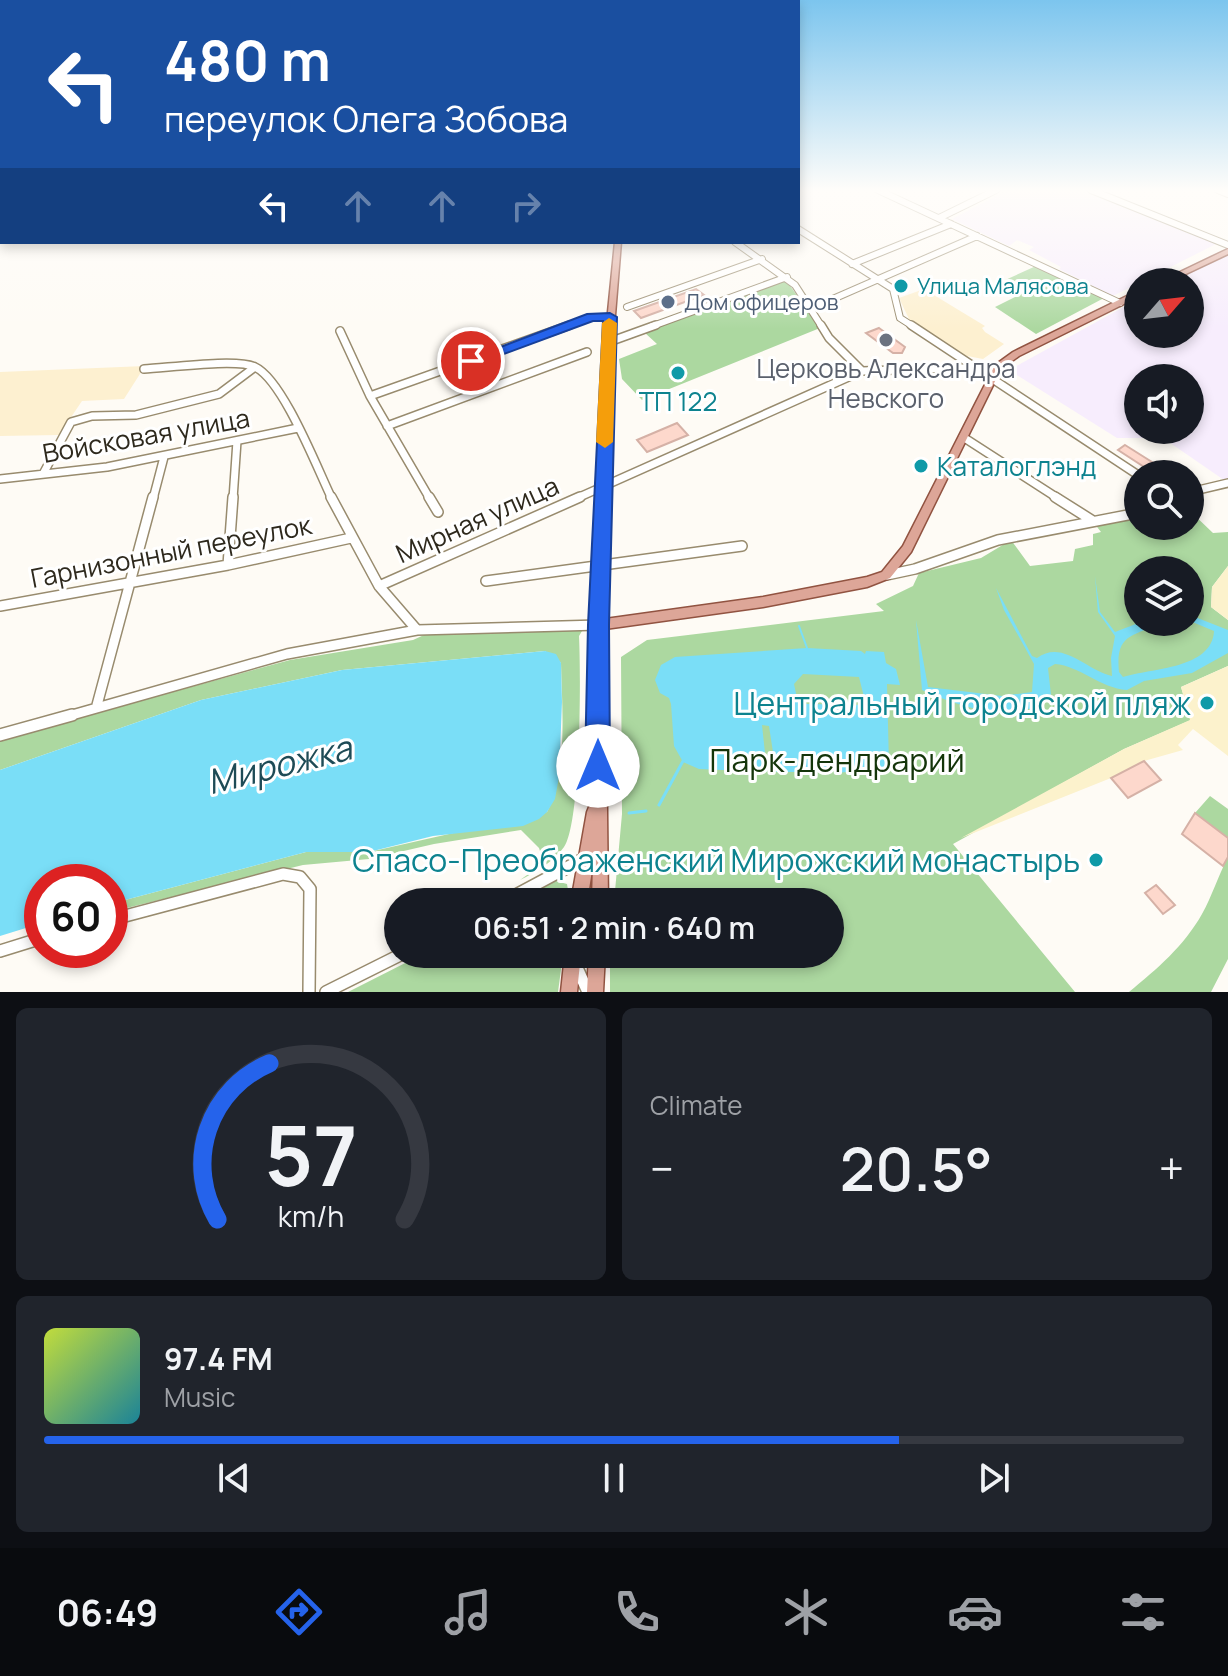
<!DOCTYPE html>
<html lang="en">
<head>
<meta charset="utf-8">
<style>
	:root { --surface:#171b24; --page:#20242c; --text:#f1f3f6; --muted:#9ea1a6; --line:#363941; --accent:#2563eb }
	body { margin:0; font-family:Manrope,sans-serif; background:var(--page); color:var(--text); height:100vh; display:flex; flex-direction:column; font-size:30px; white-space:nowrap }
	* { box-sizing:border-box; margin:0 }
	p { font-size:26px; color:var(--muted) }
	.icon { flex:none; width:44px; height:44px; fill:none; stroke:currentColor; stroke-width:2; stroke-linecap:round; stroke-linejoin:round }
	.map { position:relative; height:992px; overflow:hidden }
	.panel { display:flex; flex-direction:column; gap:16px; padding:16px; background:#0d0f14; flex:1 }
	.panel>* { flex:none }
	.top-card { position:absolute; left:0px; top:0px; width:800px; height:244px; box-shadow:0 4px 12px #0003; background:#1a4fa0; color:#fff; overflow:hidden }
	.needle { width:52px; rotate:62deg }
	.controls { position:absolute; left:1124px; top:268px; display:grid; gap:16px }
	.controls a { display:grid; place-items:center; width:80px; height:80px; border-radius:50%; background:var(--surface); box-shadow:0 4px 12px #0003; font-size:40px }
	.speed { position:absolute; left:24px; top:864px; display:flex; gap:16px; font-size:40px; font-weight:700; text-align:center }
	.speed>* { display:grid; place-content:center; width:104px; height:104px; border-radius:50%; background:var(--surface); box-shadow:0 4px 12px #0003; line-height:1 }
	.speed .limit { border:12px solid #d22; background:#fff; color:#111 }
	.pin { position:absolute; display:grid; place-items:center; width:68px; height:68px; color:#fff; margin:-34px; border:4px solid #fff; border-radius:50%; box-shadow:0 2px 8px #0007 }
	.me { position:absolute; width:88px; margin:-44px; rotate:0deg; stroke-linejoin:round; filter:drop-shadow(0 0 6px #0008) }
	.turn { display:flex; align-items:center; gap:28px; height:168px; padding:0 32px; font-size:36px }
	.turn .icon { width:104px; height:104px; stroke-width:2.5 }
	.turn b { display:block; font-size:56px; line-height:68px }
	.lanes { display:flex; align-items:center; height:76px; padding:0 32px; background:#0003; justify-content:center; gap:40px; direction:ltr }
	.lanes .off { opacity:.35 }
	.big { font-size:60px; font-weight:600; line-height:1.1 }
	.panel .tile { flex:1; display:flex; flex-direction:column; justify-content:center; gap:12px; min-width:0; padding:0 28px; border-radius:12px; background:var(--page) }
	.panel .dial { align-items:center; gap:0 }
	.dial svg { height:208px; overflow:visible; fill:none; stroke:var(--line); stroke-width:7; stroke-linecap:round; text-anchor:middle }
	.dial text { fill:var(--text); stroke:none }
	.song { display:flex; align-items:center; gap:24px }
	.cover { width:96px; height:96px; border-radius:12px; background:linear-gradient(135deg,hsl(70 70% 55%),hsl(190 70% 35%)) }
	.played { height:8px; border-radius:4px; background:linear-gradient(90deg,var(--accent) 75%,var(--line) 75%) }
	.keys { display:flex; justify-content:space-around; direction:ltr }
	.heat { display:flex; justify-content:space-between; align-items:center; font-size:44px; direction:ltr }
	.panel .tiles { flex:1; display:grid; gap:16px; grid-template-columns:1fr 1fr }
	.tile:last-child { grid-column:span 2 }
	.trip { position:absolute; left:384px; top:888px; width:460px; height:80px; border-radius:40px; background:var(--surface); box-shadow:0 4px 12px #0003; font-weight:600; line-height:80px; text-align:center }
	.menu { display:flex; height:128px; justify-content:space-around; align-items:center; background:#090b0e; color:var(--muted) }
	.menu .icon { width:56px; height:56px }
	.menu .selected { color:var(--accent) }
	.menu b { font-size:36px; color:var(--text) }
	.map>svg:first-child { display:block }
</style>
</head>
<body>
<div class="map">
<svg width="1228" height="992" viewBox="0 0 1228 992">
	<rect width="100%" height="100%" fill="#fefbf5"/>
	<path fill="#fdf0d0" d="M924,289L985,326L982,328L985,332L1004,344L983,359L962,355L915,324L909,319L899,298Z
		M145,366L124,399L82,401L59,435L0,436V372Z"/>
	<path fill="#f7edfd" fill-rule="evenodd" d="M1008,190H1088L1218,243L1113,296L1059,269L1061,267L1029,250L1034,247L1017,240L1009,246L952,219Z
		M1228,254V479L1224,480L1163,438H1117L1009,370L1138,299V334H1190V282H1173ZM1138,378H1190V430H1138Z"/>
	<path fill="#acd8a0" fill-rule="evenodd" d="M1036,266L1104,298L1036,334L995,307L1023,293L1003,281Z
		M786,280L820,328L642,400L622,379L619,359L657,344L644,332Z
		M1138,511V526H1190V511L1213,533L1228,532V566L1212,587L1211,607L1228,620V666L1181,687L1191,720L1124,749L953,844L1075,992H610V954H830V902H614L622,814L621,657L647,640L884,611L876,604L913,586L919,573L981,558L1011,540L1030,566L1073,561L1075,549L1093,545V534L1101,532L1094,523ZM1138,570H1190V622H1138Z
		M552,628L582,631L579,636C581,672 581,823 564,847C553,862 536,872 520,880L544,863L539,848L521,830L434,844L369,859L303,865L110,912V904L306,852H369L547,812C568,773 562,707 561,663L545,651L342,670L201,700L0,770V739L290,660L413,640L424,635Z
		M1210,796L1228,809V838L1195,813Z
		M1228,857V959L1211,992H1129C1157,969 1184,946 1202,914C1212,896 1218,876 1228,857Z
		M556,881L567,884L570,902H516Z
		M423,954H551L562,962L558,992H348Z"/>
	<path fill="#fcf2cc" d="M1228,566V620L1211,607L1212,587Z
		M1228,666V756L1193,729L1178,745L1183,750L1144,761L1111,778L961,838L1124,749L1190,720L1181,687Z"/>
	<path fill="#7adef7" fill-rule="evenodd" d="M1095,576L1100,612L1115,632L1141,622H1163C1133,637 1115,633 1119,672L1123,677C1152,668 1212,669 1214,631L1190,621V615L1228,630V653L1192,673L1144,681L1127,690C1100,688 1080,666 1055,664L1048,668L1051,695C1018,729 959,706 922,690L916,620L928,687L1002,696L1032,692L1034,664L1004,610L996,588L1032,656L1037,658C1063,639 1087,671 1112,676L1111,658L1115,636L1098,612Z
		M807,648L861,651L865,654L866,651L884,652L886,663L896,669L900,685L887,684L889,765L882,769L835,773L833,767H828V772H776L769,726L762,725L767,772L699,769L683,762L674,746L671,704L669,698L660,693L655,680L661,665L675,657ZM803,674L859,677L866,705L807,704L797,698L794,684Z
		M545,651L556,654L561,663L562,702L559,777L555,799L547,812L539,819L523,826L433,836L369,852H306L110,904V882H42V923L0,936V770L201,700L342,670Z"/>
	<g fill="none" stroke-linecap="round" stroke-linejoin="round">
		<path stroke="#7adef7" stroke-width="2" d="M799,626L807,648"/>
		<path stroke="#7adef7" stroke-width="3" d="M659,805L683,761
			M629,813L646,811"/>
	</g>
	<path fill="#fdd8cc" stroke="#d5b1a6" stroke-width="2" d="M696,289L704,295L641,318L634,311Z
		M879,328L905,347L902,353H893L866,333Z
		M677,423L688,435L647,452L637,440Z
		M1125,445L1171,474H1155L1118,450Z
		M1144,761L1161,780L1128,798L1111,778Z
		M1195,813L1228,838V857L1223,866L1182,834Z
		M1156,885L1175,905L1163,914L1145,893Z"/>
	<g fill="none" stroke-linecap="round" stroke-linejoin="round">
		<g stroke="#988b6e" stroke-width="8">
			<path id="minor-far3" d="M878,190L1120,303
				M1091,190L1228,245
				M1218,190L1228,194
				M939,218L996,190
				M798,229L893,289L900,318L914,327
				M735,242L795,285L822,327
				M852,264L951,224
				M627,307L762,259
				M810,309L977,236
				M564,327L592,317H610
				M650,327L787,277"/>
		</g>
		<g stroke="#988b6e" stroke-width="10">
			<path id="minor-far2" d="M821,325L829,338L862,371
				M911,325L1138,475
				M340,331L370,396L430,499
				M609,342L656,325
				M144,369C167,368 237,358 255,367C283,380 317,468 332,499
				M370,396L570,325
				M387,426L587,352
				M963,437L1059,499
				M43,474L71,422L92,416L136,415L219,394L255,367
				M0,479L107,467L298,428
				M1190,492L1228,483
				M153,499L164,457
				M233,499L237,441
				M575,499L862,371L998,367"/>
		</g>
		<g stroke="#988b6e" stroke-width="12">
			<path id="minor-far1" d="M331,497L379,586L417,630
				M429,497L438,512
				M1055,497L1093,521
				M228,565L233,497
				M887,575L915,569L998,540L1138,513
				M486,581L742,546
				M379,586L580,497
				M0,606L228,565L351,538
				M97,705L153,497
				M65,717L287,654L417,630L599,625"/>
		</g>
		<g stroke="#988b6e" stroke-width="14">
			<path id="minor" d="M0,735L72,715
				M503,902L585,858
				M110,920L283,874L300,877L310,889L309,992
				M0,951L42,938
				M564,954L578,970L588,992
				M326,992L402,954"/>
		</g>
		<g stroke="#915341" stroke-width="3">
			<path id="major" d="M615,242H621L612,352L605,619L763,597L867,577L882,572L903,546L995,365L1013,352L1135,292H1138V297L1019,356L1001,369L911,552L890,578L867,587L763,607L605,629L608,902H592L593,864L587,902H571L587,812L589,807L593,806V625L604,352Z
				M1228,249V254L1169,282H1159Z
				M565,954H581L577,992H561Z
				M589,954H605L603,992H587Z"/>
		</g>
		<use href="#minor-far3" stroke="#fff" stroke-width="6"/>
		<use href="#minor-far2" stroke="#fff" stroke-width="7"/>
		<use href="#minor-far1" stroke="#fff" stroke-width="9"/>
		<use href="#minor" stroke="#fff" stroke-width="11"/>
		<use href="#major" fill="#dda698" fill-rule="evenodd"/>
	</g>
	<linearGradient id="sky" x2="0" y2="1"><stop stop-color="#7cc5ee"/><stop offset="0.58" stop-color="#fffdfa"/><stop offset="1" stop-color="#fffdfa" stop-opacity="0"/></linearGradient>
	<rect width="1228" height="329" fill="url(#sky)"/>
	<path fill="#2563eb" stroke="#184099" stroke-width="2" d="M610,313L617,317L609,625L610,766L606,775L598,779L589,775L585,766L588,625L603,321H593L477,364H466L464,361L587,314Z"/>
	<path fill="#f59e0b" d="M609,318L617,323L613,442L605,448L596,442L602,323Z"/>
	<g fill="#0f9aa8" stroke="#fff" stroke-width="3">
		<circle cx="901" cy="286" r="8"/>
		<circle cx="678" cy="373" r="8"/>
		<circle cx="921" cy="466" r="8"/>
		<circle cx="1207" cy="703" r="8"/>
		<circle cx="1096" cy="860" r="8"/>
	</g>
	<circle fill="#5c6f8a" stroke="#fff" stroke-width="3" cx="668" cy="302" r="8"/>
	<circle fill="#6b7280" stroke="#fff" stroke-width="3" cx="886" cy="340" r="8"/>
	<g text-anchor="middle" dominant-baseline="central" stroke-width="6" stroke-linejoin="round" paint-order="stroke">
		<g font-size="22" fill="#0d838f" stroke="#fff" text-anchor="start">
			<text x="917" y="286">Улица Малясова</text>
		</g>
		<g font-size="22" fill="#4e5e75" stroke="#fff" text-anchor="start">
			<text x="684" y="302">Дом офицеров</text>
		</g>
		<g font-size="26" fill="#5b616d" stroke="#fff">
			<text x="886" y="368">Церковь Александра<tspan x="886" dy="30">Невского</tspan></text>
		</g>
		<g font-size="26" fill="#0d838f" stroke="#fff">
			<text x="678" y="401">ТП 122</text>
			<text x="937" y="466" text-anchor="start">Каталоглэнд</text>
		</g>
		<g font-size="26" fill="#2e291d" stroke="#fff">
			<text transform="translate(146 435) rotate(-10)">Войсковая улица</text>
			<text transform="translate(477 519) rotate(-24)">Мирная улица</text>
			<text transform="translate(171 551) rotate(-11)">Гарнизонный переулок</text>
		</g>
		<g font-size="32" fill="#0d838f" stroke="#fff" text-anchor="end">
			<text x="1191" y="703">Центральный городской пляж</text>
			<text x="1080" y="860">Спасо-Преображенский Мирожский монастырь</text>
		</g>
		<g font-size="32" fill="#14350a" stroke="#fff">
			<text x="837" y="760">Парк-дендрарий</text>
		</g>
		<g font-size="34" font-style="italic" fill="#1e4b56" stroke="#fff">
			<text transform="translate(279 764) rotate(-14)">Мирожка</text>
		</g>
	</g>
</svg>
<div class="controls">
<a><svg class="needle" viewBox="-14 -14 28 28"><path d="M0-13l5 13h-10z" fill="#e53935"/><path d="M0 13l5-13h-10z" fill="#9ea1a6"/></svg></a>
<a><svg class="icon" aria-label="sound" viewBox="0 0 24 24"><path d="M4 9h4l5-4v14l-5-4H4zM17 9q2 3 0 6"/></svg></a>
<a><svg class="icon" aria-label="search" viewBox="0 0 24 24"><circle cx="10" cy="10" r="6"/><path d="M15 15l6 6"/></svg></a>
<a><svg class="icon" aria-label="layers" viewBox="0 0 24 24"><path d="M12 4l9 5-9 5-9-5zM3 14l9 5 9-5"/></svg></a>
</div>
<div class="speed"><div class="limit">60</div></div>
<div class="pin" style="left:471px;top:361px;background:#d93025"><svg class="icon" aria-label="arrive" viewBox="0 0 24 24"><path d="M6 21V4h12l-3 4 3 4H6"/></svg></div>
<svg class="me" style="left:598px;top:766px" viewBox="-20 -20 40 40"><circle r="19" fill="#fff"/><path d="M0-13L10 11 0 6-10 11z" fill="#2563eb"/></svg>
<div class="trip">06:51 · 2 min · 640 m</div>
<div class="top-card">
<div class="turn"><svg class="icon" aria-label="left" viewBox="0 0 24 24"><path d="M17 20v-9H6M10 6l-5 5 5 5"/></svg><div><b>480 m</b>переулок Олега Зобова</div></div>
<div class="lanes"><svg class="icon" aria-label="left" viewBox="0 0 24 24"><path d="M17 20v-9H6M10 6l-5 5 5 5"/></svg><svg class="icon off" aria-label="ahead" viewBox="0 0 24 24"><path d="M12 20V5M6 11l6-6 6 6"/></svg><svg class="icon off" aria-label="ahead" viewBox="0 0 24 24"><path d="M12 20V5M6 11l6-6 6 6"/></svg><svg class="icon off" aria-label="right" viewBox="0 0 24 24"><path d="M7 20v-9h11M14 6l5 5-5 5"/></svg></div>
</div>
</div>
<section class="panel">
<div class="tiles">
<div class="tile dial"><svg viewBox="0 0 100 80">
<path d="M14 69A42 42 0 1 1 86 69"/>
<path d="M14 69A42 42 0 0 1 34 9" stroke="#2563eb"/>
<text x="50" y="56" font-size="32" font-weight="700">57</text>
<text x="50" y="72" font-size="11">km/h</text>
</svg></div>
<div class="tile"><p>Climate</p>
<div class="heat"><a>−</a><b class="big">20.5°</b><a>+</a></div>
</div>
<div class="tile">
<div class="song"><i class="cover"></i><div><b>97.4 FM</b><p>Music</p></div></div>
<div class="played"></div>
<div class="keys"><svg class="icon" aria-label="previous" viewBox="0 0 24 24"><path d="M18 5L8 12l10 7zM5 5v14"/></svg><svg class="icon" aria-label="pause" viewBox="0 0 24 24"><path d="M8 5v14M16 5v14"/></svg><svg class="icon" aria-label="next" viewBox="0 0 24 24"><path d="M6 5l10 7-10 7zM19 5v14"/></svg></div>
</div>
</div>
</section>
<nav class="menu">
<b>06:49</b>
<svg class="icon selected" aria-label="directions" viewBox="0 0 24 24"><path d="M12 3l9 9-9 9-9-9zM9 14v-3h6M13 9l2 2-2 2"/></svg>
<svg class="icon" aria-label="music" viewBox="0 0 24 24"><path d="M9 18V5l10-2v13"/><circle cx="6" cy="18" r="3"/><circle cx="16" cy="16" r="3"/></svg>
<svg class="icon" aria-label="phone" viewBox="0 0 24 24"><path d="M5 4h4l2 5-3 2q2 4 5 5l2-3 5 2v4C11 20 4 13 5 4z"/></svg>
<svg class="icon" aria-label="climate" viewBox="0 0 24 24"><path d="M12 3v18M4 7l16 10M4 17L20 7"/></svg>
<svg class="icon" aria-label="car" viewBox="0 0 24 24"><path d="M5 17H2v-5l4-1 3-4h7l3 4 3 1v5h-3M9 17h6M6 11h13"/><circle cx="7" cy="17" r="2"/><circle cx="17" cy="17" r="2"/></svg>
<svg class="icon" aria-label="filters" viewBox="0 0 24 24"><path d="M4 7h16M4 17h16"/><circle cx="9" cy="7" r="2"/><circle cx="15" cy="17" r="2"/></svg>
</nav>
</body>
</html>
